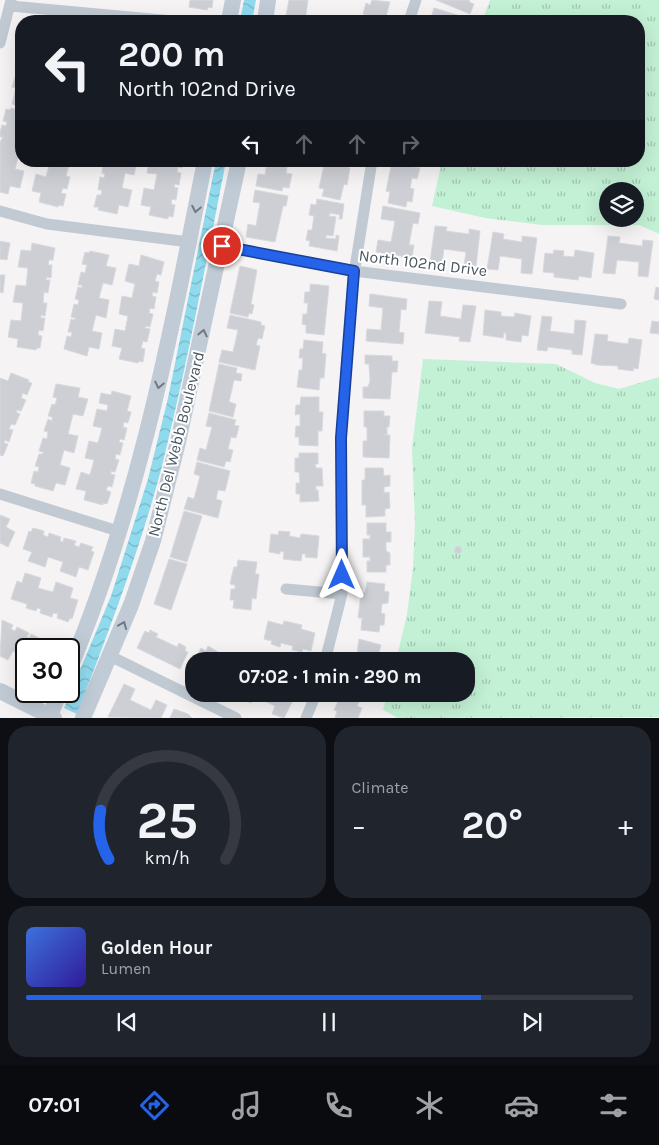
<!DOCTYPE html>
<html lang="en">
<head>
<meta charset="utf-8">
<style>
	:root { --surface:#171b24; --page:#20242c; --text:#f1f3f6; --muted:#9ea1a6; --line:#363941; --accent:#2563eb }
	body { margin:0; font-family:Karla,sans-serif; background:var(--page); color:var(--text); height:100vh; display:flex; flex-direction:column; font-size:19px; white-space:nowrap }
	* { box-sizing:border-box; margin:0 }
	p { font-size:16px; color:var(--muted) }
	.icon { flex:none; width:28px; height:28px; fill:none; stroke:currentColor; stroke-width:2; stroke-linecap:round; stroke-linejoin:round }
	.map { position:relative; height:718px; overflow:hidden }
	.drawer { display:flex; flex-direction:column; gap:8px; padding:8px; background:#0d0f14; flex:1 }
	.drawer>* { flex:none }
	.banner { position:absolute; left:15px; top:15px; width:630px; height:152px; border-radius:20px; box-shadow:0 5px 20px #0002; background:#171b24; color:var(--text); overflow:hidden }
	.buttons { position:absolute; left:599px; top:182px; display:grid; gap:10px }
	.buttons a { display:grid; place-items:center; width:45px; height:45px; border-radius:50%; background:var(--surface); box-shadow:0 5px 20px #0002; font-size:25px }
	.speed { position:absolute; left:15px; top:638px; display:flex; gap:10px; font-size:25px; font-weight:700; text-align:center }
	.speed>* { display:grid; place-content:center; width:65px; height:65px; border-radius:50%; background:var(--surface); box-shadow:0 5px 20px #0002; line-height:1 }
	.speed .limit { border:2px solid #111; border-radius:8px; background:#fff; color:#111 }
	.pin { position:absolute; display:grid; place-items:center; width:42px; height:42px; color:#fff; margin:-21px; border:2px solid #fff; border-radius:50%; box-shadow:0 1px 5px #0007 }
	.me { position:absolute; width:55px; margin:-28px; rotate:0deg; stroke-linejoin:round; filter:drop-shadow(0 0 4px #0008) }
	.turn { display:flex; align-items:center; gap:18px; height:105px; padding:0 20px; font-size:22px }
	.turn .icon { width:65px; height:65px; stroke-width:2.5 }
	.turn b { display:block; font-size:35px; line-height:42px }
	.lanes { display:flex; align-items:center; height:48px; padding:0 20px; background:#0003; justify-content:center; gap:25px; direction:ltr }
	.lanes .off { opacity:.35 }
	.big { font-size:38px; font-weight:700; line-height:1.1 }
	.drawer .widget { flex:1; display:flex; flex-direction:column; justify-content:center; gap:8px; min-width:0; padding:0 18px; border-radius:20px; background:var(--page) }
	.drawer .dial { align-items:center; gap:0 }
	.dial svg { height:130px; overflow:visible; fill:none; stroke:var(--line); stroke-width:7; stroke-linecap:round; text-anchor:middle }
	.dial text { fill:var(--text); stroke:none }
	.song { display:flex; align-items:center; gap:15px }
	.cover { width:60px; height:60px; border-radius:8px; background:linear-gradient(135deg,hsl(220 70% 55%),hsl(250 70% 35%)) }
	.played { height:5px; border-radius:2px; background:linear-gradient(90deg,var(--accent) 75%,var(--line) 75%) }
	.keys { display:flex; justify-content:space-around; direction:ltr }
	.heat { display:flex; justify-content:space-between; align-items:center; font-size:28px; direction:ltr }
	.drawer .tiles { flex:1; display:grid; gap:8px; grid-template-columns:1fr 1fr }
	.widget:last-child { grid-column:span 2 }
	.trip { position:absolute; left:185px; top:652px; width:290px; height:50px; border-radius:20px; background:var(--surface); box-shadow:0 5px 20px #0002; font-weight:700; line-height:50px; text-align:center }
	.tab-bar { display:flex; height:80px; justify-content:space-around; align-items:center; background:#090b0e; color:var(--muted) }
	.tab-bar .icon { width:35px; height:35px }
	.tab-bar .active { color:var(--accent) }
	.tab-bar b { font-size:22px; color:var(--text) }
	.map>svg:first-child { display:block }
</style>
</head>
<body>
<div class="map">
<svg width="659" height="718" viewBox="0 0 659 718">
	<defs>
		<pattern id="grass-tufts" width="24" height="20" patternUnits="userSpaceOnUse" patternTransform="scale(1.25)"><rect width="24" height="20" fill="#c3f1d5"/><path d="M3 7l-1-3M5 7V3M7 7l1-3M15 17l-1-3M17 17v-4M19 17l1-3" fill="none" stroke="#a0c6b0"/></pattern>
		<pattern id="water-waves" width="16" height="10" patternUnits="userSpaceOnUse" patternTransform="scale(1.25)"><rect width="16" height="10" fill="#90daee"/><path d="M0 5q4-4 8 0t8 0" fill="none" stroke="#78b4c4"/></pattern>
	</defs>
	<rect width="100%" height="100%" fill="#f5f3f3"/>
	<path fill="url(#grass-tufts)" fill-rule="evenodd" d="M490,0H659V234L639,225H542L485,218L432,206L442,161H639V21H482ZM608,191H635V219H608Z
		M423,359L556,364L595,383L619,389L659,377V717L398,718L383,710L387,694H466V661H396L407,614L413,568L415,523L412,448Z"/>
	<path fill="url(#water-waves)" d="M244,0H256L252,21H240Z
		M216,161H226C206,263 187,365 162,466C140,550 108,633 77,714L64,708L111,596L148,479L168,398Z"/>
	<path fill="#cdcfd5" stroke="#d7d9de" d="M190,0H213L212,8L208,7L207,10L189,7Z
		M289,0H308L305,21H285Z
		M372,0L390,2L386,16L390,18L389,21H365L367,15L363,14L366,3L370,5Z
		M436,0H470L469,2L474,4L470,14Z
		M434,8L467,18L466,21H442L431,18Z
		M19,59L21,60V107L12,104L16,88L12,87L15,77L18,78L20,73L15,72Z
		M11,108L21,111V154H19L15,169L24,171L20,188L10,186L8,194L0,192V142L3,137H0V132L2,125L6,126L7,122L3,121L6,109L10,110Z
		M39,161H70L66,176L70,177L67,189L63,188L61,193L66,194L63,206L58,205V207L39,202L41,193L32,191L36,174L46,177L49,166L39,163Z
		M107,161H137L134,175L125,173L122,188L132,190L128,207L119,205L117,214L98,210L99,207H94L97,195H101L102,190H98L100,177L104,178L105,174L102,173L103,163H107Z
		M149,161H183L182,168L178,167L177,172L181,173L179,185L175,184L174,187L178,188L176,200L172,199L171,204L175,205L173,217L168,216V219L149,215L151,207L141,205L144,188L154,190L157,174L147,173Z
		M267,161H288L286,173L292,174L289,188L283,187L282,191L256,186L258,174L265,175Z
		M325,161H348L347,167L350,168L347,185L344,184L340,200L322,196L324,189L319,188Z
		M396,161H415L414,167L420,168L417,179L412,178L410,188L414,189L412,202L407,201L406,207L388,203L390,192L386,191L391,167H395Z
		M255,190L288,196L286,206H283L275,242L246,237L248,224L256,226L260,203L253,202Z
		M317,199L344,204L342,219H339L340,215L330,213L329,216L336,217L333,236L326,235V238L336,239V235L339,236L337,251L309,246L310,241L306,240L308,230H312L314,216L309,215L311,204L316,205Z
		M383,206L420,213L418,224L413,223L409,245H414L412,258L376,252L378,240L391,242L395,221L381,219Z
		M435,226L447,227L446,231L469,234V229L480,231L476,267L464,266L466,252L444,249L442,263L430,262Z
		M493,232L504,234L503,239L522,242V236L537,238L532,274L521,273L522,259L500,256L498,270L487,269Z
		M608,236L620,237L619,243L642,246L643,240L653,241L648,277L638,276L639,262L617,260L615,274L603,273Z
		M0,241L10,243L7,260L0,259Z
		M32,243L55,248L53,260H49L48,265H52L51,278L47,277L46,280H50L48,293L44,292L43,303H47L45,316L41,315V318H45L43,331L39,330L38,335L42,336L40,348H37L36,350L17,347L18,339L8,337L11,320L21,321L23,303L13,302L16,285L26,286L28,268L18,267L21,250L31,251Z
		M554,250L564,251L563,256L574,257L575,250L594,253L591,278L579,276L578,280L554,277V273L543,272L545,253L553,254Z
		M90,251L109,255L106,266L116,268L112,285L103,283L99,298L109,300L106,318L96,315L92,331L102,333L99,349L89,347L87,356L64,349L67,336L71,337L72,332H68L71,319L75,320V318L71,317L74,304L78,305L79,300L75,299L78,287L82,288V285H78L81,272L85,273L87,265L82,264L85,252L89,253Z
		M141,255L164,262L161,275L157,274L155,281L159,282L157,293L153,292L152,296L156,297L154,309L150,308L149,313L153,314L150,327L146,326L145,328L150,329L147,342L143,341L141,348L145,349L143,362L139,361L138,363L119,359L122,348L112,346L115,329L125,331L128,316L119,314L122,296L132,298L135,284L125,281L129,264L139,266Z
		M240,266L257,270L251,304L254,305L252,314L249,313L248,317L230,313Z
		M0,275H5L3,293L0,292Z
		M310,284L329,286L324,335L306,333V325L302,324L303,314H307L308,303H304L305,292H310Z
		M656,287L659,288V300L654,299Z
		M370,294L407,299L406,310L401,309L399,332L404,333L403,344L366,341L367,329L381,330L383,308L369,306Z
		M429,301L442,302L440,316L461,319L463,305L476,306L470,342L459,341L460,337L425,333Z
		M485,310L501,312V316L514,317L515,313L531,316L528,336L522,335L521,342L506,340V333H504L503,338L483,335Z
		M230,315L261,322V325L265,326L262,339L258,338L256,345L260,346L255,370L219,362L222,350L233,352L238,330L227,328Z
		M542,316L552,317L550,331L574,334L575,320L586,321L582,355L572,354V350L548,347L547,351L537,350Z
		M652,321L659,322V334L650,333Z
		M595,334L608,335L607,341L628,344L629,338L642,340L638,369L634,368L633,371L618,369V366L597,365L591,363Z
		M304,340L323,342L322,353L326,354L324,378H320L319,390L297,387L299,370H302L303,358H299L300,349H303Z
		M365,355L392,356V361H398L397,372H392L390,399L363,398V387H368L370,381L369,364H365Z
		M219,364L237,368L236,373L242,374L241,381L234,380L229,402L236,404L233,417L209,411Z
		M11,373L29,380L28,382L32,383L27,395L23,393L21,398L26,400L21,411L17,410L16,412L20,414L15,425L11,424L9,429L13,430L9,442L5,440L4,443L8,444L3,456L0,455V378L8,381Z
		M56,384L80,388L78,397L88,399L83,416L73,414L68,434L78,436L74,453L64,450L60,465L70,468L65,485L56,483L53,491L35,486V484L31,483L34,471L38,472L39,467L35,466L39,454H43V452L39,451L43,438L47,439L48,432L44,431L48,419L52,421V417L48,416L52,404L55,405L57,398L53,397Z
		M112,391L131,396L127,411L131,412L128,423L124,422L123,427L127,428L124,440L120,439L119,442L123,443L120,455L116,454L115,459L119,460L115,472L111,471V474L115,475L112,487L108,486L106,490L111,492L107,504L103,503V505L84,500L86,491L76,489L81,472L90,475L94,460L85,458L89,441L98,443L102,428L93,426L97,409L107,411L108,405L99,403L101,393L111,395Z
		M301,397H319V412H323L322,431H318V446L299,445V437H295L296,426H300V414L295,415L296,405H300Z
		M364,411H384V416H390L389,427H387V435H384H390L389,458L363,457V441H367V427H364Z
		M209,413L236,420L234,425L239,426L236,438L231,437L228,449L233,450L230,462L226,461L224,467L197,460L200,448L206,450L212,427L206,426Z
		M299,453H318V464H315L316,468H322L323,486H316V490H318L319,501L300,502V494H296V483H300L299,472H295V458H299Z
		M197,462L230,471L225,491L218,490L216,499L222,501L218,518L184,509L188,497L194,499L200,476L194,474Z
		M365,468H383L384,476L390,475V486L384,487V493L389,492L390,508L385,509V516L366,517V505H362V480H365Z
		M184,511L202,516L187,562L170,557Z
		M0,515L10,519L6,527L15,532L8,547L0,543Z
		M367,523H386V532H391V542H386V551L390,553V565H386V572H367V561H370V557H363V539H370V535H367Z
		M33,528L44,531L43,535L48,537L49,533L61,537L60,541L63,542L64,538L76,541L74,545L79,547L81,543L93,547L91,551L94,552L88,570L79,567L76,577L60,571L63,562L48,557L45,567L28,561L32,552L23,549L29,531L31,532Z
		M279,531L290,532L289,536L300,538L301,534L319,536L317,558L305,557L306,554H302L301,561L283,559L284,552L280,551V554L269,552L271,534L278,535Z
		M454.5 550a3.5 3.5 0 1 1 7 0a3.5 3.5 0 1 1-7 0Z
		M169,559L187,564L171,610L154,604Z
		M238,560L257,562L255,574H259L256,599L252,598L251,610L233,608L234,600H230L231,589H235V585L230,584L232,575L234,567H237Z
		M25,573L41,578L38,588L53,592L56,582L73,588L70,598L78,600L72,619L70,618L68,622L57,618L58,614L53,613L52,617L40,613L41,609L37,608L36,611L26,608L27,604L11,599L17,581L22,583Z
		M367,582L385,584L384,591L389,592L388,603L382,604L381,613L385,614L384,625H380L379,632L361,630L362,618H358L361,593H365Z
		M2,620L13,625L11,629L15,631L17,627L29,633L27,637L29,638L31,634L43,640L41,643L45,646L47,642L58,649H26V658L13,651L8,660L0,656Z
		M268,621L283,625L284,621L302,625L301,629L315,633L311,651L303,649L302,652L292,650L293,646L281,643L280,647L271,644L272,641L264,639Z
		M150,630L158,634L156,637L177,647L179,643L186,647L185,651L188,652L180,669L137,648L145,631L149,633Z
		M359,639L381,645L377,661H348L351,652L357,654Z
		M208,646L218,652L216,656L227,661H194L201,648L206,651Z
		M124,684L135,689L130,700L151,710L156,700L167,705L161,718L108,717Z
		M242,694H296L284,718L272,714L275,706L255,696L251,703L240,698Z
		M341,695L359,702L357,706L362,708L358,718H335L337,711L334,710Z
		M174,709L188,714L192,718H170Z"/>
	<g fill="none" stroke-linecap="round" stroke-linejoin="round">
		<path stroke="#c1cad2" stroke-width="11" d="M11,6L173,21
			M409,21L416,0
			M0,43L11,0
			M0,211L47,224L189,242
			M222,246L354,271L621,304
			M0,494L121,532
			M286,589L342,594
			M110,656L236,718
			M325,661L342,594L341,438L353,280L372,161
			M306,718L316,694"/>
		<path stroke="#c1cbd6" stroke-width="16" d="M229,21L233,0
			M265,21L268,0
			M69,670C139,504 170,337 205,161
			M0,691L54,718
			M49,718L60,691
			M83,718L131,605L153,541L178,442L239,161"/>
	</g>
	<defs><path id="oneway-chevron" d="M-2-3.5L2.5 0L-2 3.5" fill="none" stroke-width="1.6" stroke-linecap="round" stroke-linejoin="round" transform="scale(1.25)"/></defs>
	<g stroke="#6e7984">
		<use href="#oneway-chevron" transform="translate(196 209) rotate(101)"/>
		<use href="#oneway-chevron" transform="translate(203 333) rotate(-77)"/>
		<use href="#oneway-chevron" transform="translate(159 385) rotate(102)"/>
		<use href="#oneway-chevron" transform="translate(123 625) rotate(-68)"/>
	</g>
	<g fill="none" stroke-linecap="round" stroke-linejoin="round">
		<g stroke="#184099" stroke-width="12">
			<path id="route" d="M222,246L354,271L341,438L342,575"/>
		</g>
		<use href="#route" stroke="#2563eb" stroke-width="9"/>
	</g>
	<g text-anchor="middle" dominant-baseline="central" stroke-width="4" stroke-linejoin="round" paint-order="stroke">
		<g font-size="16" fill="#4a5661" stroke="#fff">
			<text transform="translate(423 263) rotate(7)">North 102nd Drive</text>
			<text transform="translate(176 444) rotate(-76)">North Del Webb Boulevard</text>
		</g>
	</g>
</svg>
<div class="buttons">
<a><svg class="icon" aria-label="layers" viewBox="0 0 24 24"><path d="M12 4l9 5-9 5-9-5zM3 14l9 5 9-5"/></svg></a>
</div>
<div class="speed"><div class="limit">30</div></div>
<div class="pin" style="left:222px;top:246px;background:#d93025"><svg class="icon" aria-label="arrive" viewBox="0 0 24 24"><path d="M6 21V4h12l-3 4 3 4H6"/></svg></div>
<svg class="me" style="left:342px;top:575px" viewBox="-20 -20 40 40"><path d="M0-17L14 15 0 8-14 15z" fill="#2563eb" stroke="#fff" stroke-width="4"/></svg>
<div class="trip">07:02 · 1 min · 290 m</div>
<div class="banner">
<div class="turn"><svg class="icon" aria-label="left" viewBox="0 0 24 24"><path d="M17 20v-9H6M10 6l-5 5 5 5"/></svg><div><b>200 m</b>North 102nd Drive</div></div>
<div class="lanes"><svg class="icon" aria-label="left" viewBox="0 0 24 24"><path d="M17 20v-9H6M10 6l-5 5 5 5"/></svg><svg class="icon off" aria-label="ahead" viewBox="0 0 24 24"><path d="M12 20V5M6 11l6-6 6 6"/></svg><svg class="icon off" aria-label="ahead" viewBox="0 0 24 24"><path d="M12 20V5M6 11l6-6 6 6"/></svg><svg class="icon off" aria-label="right" viewBox="0 0 24 24"><path d="M7 20v-9h11M14 6l5 5-5 5"/></svg></div>
</div>
</div>
<section class="drawer">
<div class="tiles">
<div class="widget dial"><svg viewBox="0 0 100 80">
<path d="M14 69A42 42 0 1 1 86 69"/>
<path d="M14 69A42 42 0 0 1 9 39" stroke="#2563eb"/>
<text x="50" y="56" font-size="32" font-weight="700">25</text>
<text x="50" y="72" font-size="11">km/h</text>
</svg></div>
<div class="widget"><p>Climate</p>
<div class="heat"><a>−</a><b class="big">20°</b><a>+</a></div>
</div>
<div class="widget">
<div class="song"><i class="cover"></i><div><b>Golden Hour</b><p>Lumen</p></div></div>
<div class="played"></div>
<div class="keys"><svg class="icon" aria-label="previous" viewBox="0 0 24 24"><path d="M18 5L8 12l10 7zM5 5v14"/></svg><svg class="icon" aria-label="pause" viewBox="0 0 24 24"><path d="M8 5v14M16 5v14"/></svg><svg class="icon" aria-label="next" viewBox="0 0 24 24"><path d="M6 5l10 7-10 7zM19 5v14"/></svg></div>
</div>
</div>
</section>
<nav class="tab-bar">
<b>07:01</b>
<svg class="icon active" aria-label="directions" viewBox="0 0 24 24"><path d="M12 3l9 9-9 9-9-9zM9 14v-3h6M13 9l2 2-2 2"/></svg>
<svg class="icon" aria-label="music" viewBox="0 0 24 24"><path d="M9 18V5l10-2v13"/><circle cx="6" cy="18" r="3"/><circle cx="16" cy="16" r="3"/></svg>
<svg class="icon" aria-label="phone" viewBox="0 0 24 24"><path d="M5 4h4l2 5-3 2q2 4 5 5l2-3 5 2v4C11 20 4 13 5 4z"/></svg>
<svg class="icon" aria-label="climate" viewBox="0 0 24 24"><path d="M12 3v18M4 7l16 10M4 17L20 7"/></svg>
<svg class="icon" aria-label="car" viewBox="0 0 24 24"><path d="M5 17H2v-5l4-1 3-4h7l3 4 3 1v5h-3M9 17h6M6 11h13"/><circle cx="7" cy="17" r="2"/><circle cx="17" cy="17" r="2"/></svg>
<svg class="icon" aria-label="filters" viewBox="0 0 24 24"><path d="M4 7h16M4 17h16"/><circle cx="9" cy="7" r="2"/><circle cx="15" cy="17" r="2"/></svg>
</nav>
</body>
</html>
